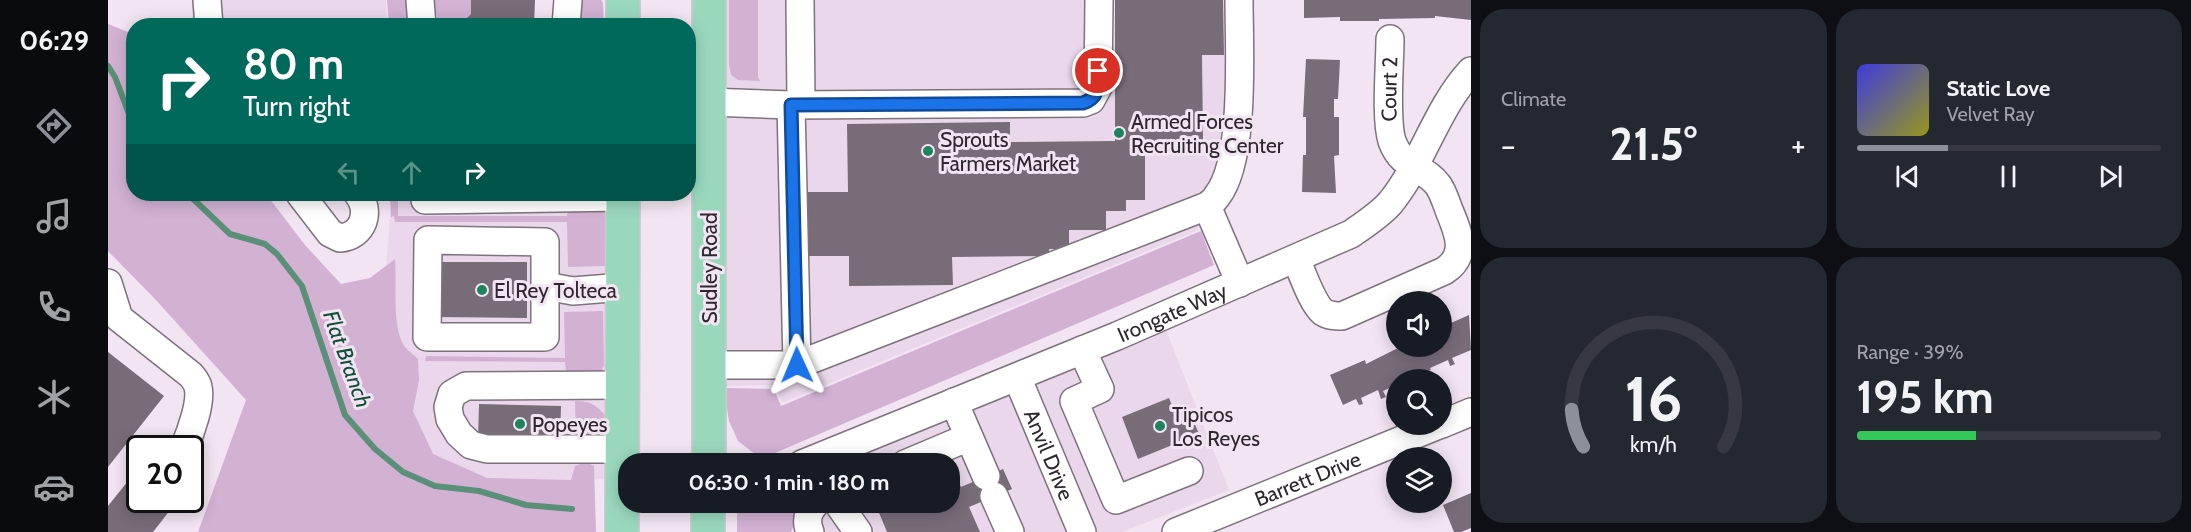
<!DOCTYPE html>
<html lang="en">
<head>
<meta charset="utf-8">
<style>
	:root { --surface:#171b24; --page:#242831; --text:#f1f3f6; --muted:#9ea1a6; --line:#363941; --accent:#8c9099 }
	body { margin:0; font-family:Cabin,sans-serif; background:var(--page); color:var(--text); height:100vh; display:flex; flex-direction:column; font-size:22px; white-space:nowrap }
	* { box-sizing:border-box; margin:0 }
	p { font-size:20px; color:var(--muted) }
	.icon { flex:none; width:33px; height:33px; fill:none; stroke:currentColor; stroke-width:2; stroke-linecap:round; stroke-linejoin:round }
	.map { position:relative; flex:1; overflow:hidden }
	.sheet { display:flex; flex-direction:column; gap:9px; padding:9px; background:#0d0f14; width:720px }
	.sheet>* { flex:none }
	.top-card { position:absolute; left:18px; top:18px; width:570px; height:183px; border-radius:24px; box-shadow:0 3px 15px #0003; background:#00695c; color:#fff; overflow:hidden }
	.fabs { position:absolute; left:1278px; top:291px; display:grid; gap:12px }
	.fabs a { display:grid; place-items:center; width:66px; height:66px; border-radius:50%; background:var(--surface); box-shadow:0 3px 15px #0003; font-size:30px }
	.speed { position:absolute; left:18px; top:435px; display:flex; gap:12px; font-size:30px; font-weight:700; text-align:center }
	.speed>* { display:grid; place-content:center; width:78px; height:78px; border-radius:50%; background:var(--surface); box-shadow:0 3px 15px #0003; line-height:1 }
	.speed .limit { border:3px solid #111; border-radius:9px; background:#fff; color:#111 }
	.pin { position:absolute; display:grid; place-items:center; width:51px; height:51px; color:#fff; margin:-26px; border:3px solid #fff; border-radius:50%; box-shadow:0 2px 6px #0007 }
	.me { position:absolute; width:66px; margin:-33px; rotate:359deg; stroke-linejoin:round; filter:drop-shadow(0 0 4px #0008) }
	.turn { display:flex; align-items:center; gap:21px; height:126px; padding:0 18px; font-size:27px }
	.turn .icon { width:78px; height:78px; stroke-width:2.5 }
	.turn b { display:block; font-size:42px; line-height:51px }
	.lanes { display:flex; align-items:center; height:57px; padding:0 18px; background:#0003; justify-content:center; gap:30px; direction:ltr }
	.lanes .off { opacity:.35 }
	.big { font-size:45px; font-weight:800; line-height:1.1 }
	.sheet .tile { flex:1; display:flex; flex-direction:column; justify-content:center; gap:9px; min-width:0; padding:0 21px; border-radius:24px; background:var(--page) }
	.sheet .dial { align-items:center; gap:0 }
	.dial svg { height:156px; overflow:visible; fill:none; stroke:var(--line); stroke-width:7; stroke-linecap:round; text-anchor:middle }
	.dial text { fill:var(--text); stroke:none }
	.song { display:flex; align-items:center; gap:18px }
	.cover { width:72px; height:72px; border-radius:9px; background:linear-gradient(135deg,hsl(240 70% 55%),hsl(60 70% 35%)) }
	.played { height:6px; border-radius:3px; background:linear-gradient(90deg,var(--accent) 30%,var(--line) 30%) }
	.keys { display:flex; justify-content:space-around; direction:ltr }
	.heat { display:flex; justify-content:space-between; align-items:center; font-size:33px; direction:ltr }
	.charge { height:9px; border-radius:4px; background:linear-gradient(90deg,#34c759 39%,var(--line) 0) }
	.sheet .tiles { flex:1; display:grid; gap:9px; grid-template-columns:repeat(2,1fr) }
	.trip { position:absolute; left:510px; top:453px; width:342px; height:60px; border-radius:24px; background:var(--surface); box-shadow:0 3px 15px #0003; font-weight:800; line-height:60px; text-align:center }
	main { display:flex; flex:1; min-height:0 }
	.tabs { display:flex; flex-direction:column; width:108px; justify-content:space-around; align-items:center; background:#090b0e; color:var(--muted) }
	.tabs .icon { width:42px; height:42px }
	.tabs .current { color:var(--accent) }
	.tabs b { font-size:27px; color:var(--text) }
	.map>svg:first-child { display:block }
</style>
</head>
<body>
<main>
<nav class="tabs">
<b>06:29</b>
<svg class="icon current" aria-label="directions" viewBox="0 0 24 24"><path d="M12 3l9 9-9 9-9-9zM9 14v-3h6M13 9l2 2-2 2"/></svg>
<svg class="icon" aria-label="music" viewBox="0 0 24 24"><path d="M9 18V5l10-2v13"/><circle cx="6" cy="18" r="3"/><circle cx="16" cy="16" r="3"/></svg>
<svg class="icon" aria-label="phone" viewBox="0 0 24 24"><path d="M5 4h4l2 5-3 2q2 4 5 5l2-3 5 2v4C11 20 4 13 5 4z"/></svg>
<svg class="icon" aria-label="climate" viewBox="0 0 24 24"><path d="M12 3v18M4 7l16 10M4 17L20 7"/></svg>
<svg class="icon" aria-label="car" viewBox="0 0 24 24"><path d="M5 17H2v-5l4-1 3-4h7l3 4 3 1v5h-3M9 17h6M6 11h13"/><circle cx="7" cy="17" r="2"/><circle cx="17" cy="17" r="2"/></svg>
</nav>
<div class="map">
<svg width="1363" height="532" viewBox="0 0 1363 532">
	<rect width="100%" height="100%" fill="#f2e4f2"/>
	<path fill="#ead7eb" d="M84,0H278L279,25L84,26Z
		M619,0H1141L1140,113L1123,204L1088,231L674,403L666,385L617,386Z
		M284,194H501L498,479L363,484L304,439L275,305Z
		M1058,330L1121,490L1014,532H686L702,503L842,502V464L733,463Z"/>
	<path fill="#d2b1d3" d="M279,0H298L300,25H281Z
		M326,0H363V14L356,25H330Z
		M467,0H493L495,3L496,25H466Z
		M621,0H650V77L652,81L630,80L623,75L621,65Z
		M0,24L25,34L26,194H158L197,245L233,284L262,278L287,259C289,283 284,320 294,342C296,348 305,354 310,359L311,380L305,411L325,454L379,478L463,480L467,466L478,462L486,466L488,532H90L138,400L48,300L0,251Z
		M282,194H290V216H459L460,207L497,206V266L460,267L459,222H287L286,216L283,217Z
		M1093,231L1106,265L667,453L647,454L630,441L621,421L616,388L666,389L673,406Z
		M495,311L496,365L493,373L464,378L458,372L457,362L317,361L318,356L457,358L456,312Z
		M467,401C482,401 487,404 497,415V435L493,439H468Z
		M631,503H701L694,508L683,532H629V508Z"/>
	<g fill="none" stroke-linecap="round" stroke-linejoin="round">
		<path stroke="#5a9078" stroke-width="6" d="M0,66L7,77L26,127
			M80,194L122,234L157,244L169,254L194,286L237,415L267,449L295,472L327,486L371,491L418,505L464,509"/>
	</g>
	<path fill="#786c79" d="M363,0H427L426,26H356V21L363,14Z
		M1007,0H1115L1116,55H1094L1095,140L1037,141V200H1018V211H998V230H961V249H941L942,256L844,257L845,285L741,286V256H699L698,192H740L739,124L902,122V142L1007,141Z
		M1196,0H1363V20L1327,16V18L1271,19V21H1232V17L1196,18Z
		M1198,59L1232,60L1230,99H1226V117H1231V155L1226,156L1228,193L1194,192L1195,155H1198V117H1195Z
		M329,262H419V318L328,317Z
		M1361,315L1363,350L1344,358L1347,364L1342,366L1340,360L1322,368L1323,370L1311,375L1313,380H1288V385L1275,391L1278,397L1273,399L1270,390L1253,398L1255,404L1251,405L1248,399L1235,405L1222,375L1257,360L1258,364L1294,346H1334V327Z
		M0,352L56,396L0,467Z
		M1061,398L1067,413L1080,408L1091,434L1030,459L1014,417Z
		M371,404L453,406L452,444L370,441Z
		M32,466V500H70L45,532H0V506Z
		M895,469L904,489L861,507L872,532H779L769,508L782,502H842V478L848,475L853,487Z
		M1363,493V528L1353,532H1346L1335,505Z"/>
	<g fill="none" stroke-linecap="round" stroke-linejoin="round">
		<g stroke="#7e727e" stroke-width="30">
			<g id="minor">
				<path d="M99,0L101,26"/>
				<path d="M312,0L314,26"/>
				<path d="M692,0L693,104"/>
				<path d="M458,26L460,0"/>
				<path d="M601,102L683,105L975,103L983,100L990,87L991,0"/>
				<path d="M683,105L689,365"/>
				<path d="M192,194L222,233L232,238C256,236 263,211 250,194"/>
				<path d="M317,194V200L515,197"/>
				<path d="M1099,206L1132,283"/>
				<path d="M320,240L437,242V337H319Z"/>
				<path id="s1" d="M1188,259C1194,272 1204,303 1215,312C1221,316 1227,316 1234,316L1336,271C1361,255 1350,232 1341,210C1338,202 1335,192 1330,185C1316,166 1294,169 1284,141C1277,119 1282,64 1282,39"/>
				<path d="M0,283L11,318L83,375C86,379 89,382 90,387C94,402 82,434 76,448"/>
				<path d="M437,286L465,291L515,287"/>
				<path d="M974,350L992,389L966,401L1008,500L1081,471"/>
				<path d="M601,365H689L1099,206C1103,203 1107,200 1109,196C1138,160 1131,47 1131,0"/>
				<path id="s2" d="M909,377L974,532"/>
				<path d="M515,385L358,386L344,394L340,407L342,419L351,434L363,445L379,449H515"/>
				<path d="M846,402L878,476"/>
				<path d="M1334,424L1363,412"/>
				<path id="s3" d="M694,464L1009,336L1243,234C1257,224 1272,215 1283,202C1315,162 1328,109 1363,71"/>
				<path d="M797,464L861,437"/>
				<path d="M886,496L902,532"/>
				<path d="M729,502L750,532"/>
				<path d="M702,532C697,520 700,511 709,502"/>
				<path id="s4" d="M1068,532L1333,424"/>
			</g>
		</g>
		<g stroke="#cdcbcd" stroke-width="36">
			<path id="major" d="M601,0V464
				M515,26V0
				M514,532L515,194
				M600,532V502"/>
		</g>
		<use href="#minor" stroke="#fff" stroke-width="27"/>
		<use href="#major" stroke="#9ad8be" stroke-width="33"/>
	</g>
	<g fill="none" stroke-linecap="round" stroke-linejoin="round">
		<g stroke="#114b97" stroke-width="15">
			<path id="route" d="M689,365L683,105L975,103C991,98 990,86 990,71"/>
		</g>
		<use href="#route" stroke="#1a73e8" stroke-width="10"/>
	</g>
	<g fill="#1d845f" stroke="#f2e4f2" stroke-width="2">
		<circle cx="1011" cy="133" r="6"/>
		<circle cx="820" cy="151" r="6"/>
		<circle cx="374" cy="290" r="6"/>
		<circle cx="412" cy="424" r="6"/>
		<circle cx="1052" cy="426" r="6"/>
	</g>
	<g text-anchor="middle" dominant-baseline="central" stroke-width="6" stroke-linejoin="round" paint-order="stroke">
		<g font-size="21" fill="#2d282d" stroke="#f2e4f2">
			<text stroke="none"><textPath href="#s1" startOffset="404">Court 2</textPath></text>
			<text transform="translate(601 268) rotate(-90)">Sudley Road</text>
			<text stroke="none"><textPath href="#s3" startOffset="400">Irongate Way</textPath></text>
			<text stroke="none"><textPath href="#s2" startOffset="84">Anvil Drive</textPath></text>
			<text stroke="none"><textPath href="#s4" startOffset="142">Barrett Drive</textPath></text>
		</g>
		<g font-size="21" fill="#2d282d" stroke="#f2e4f2" text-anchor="start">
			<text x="1023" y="121">Armed Forces<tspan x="1023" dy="24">Recruiting Center</tspan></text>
			<text x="832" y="139">Sprouts<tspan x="832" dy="24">Farmers Market</tspan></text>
			<text x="386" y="290">El Rey Tolteca</text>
			<text x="1064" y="414">Tipicos<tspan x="1064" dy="24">Los Reyes</tspan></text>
			<text x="424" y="424">Popeyes</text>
		</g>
		<g font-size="22" font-style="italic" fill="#105038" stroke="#f2e4f2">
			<text transform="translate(239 359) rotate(70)">Flat Branch</text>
		</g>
	</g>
</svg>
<div class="fabs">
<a><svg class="icon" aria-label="sound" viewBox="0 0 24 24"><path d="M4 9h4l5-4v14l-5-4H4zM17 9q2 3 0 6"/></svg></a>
<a><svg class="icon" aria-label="search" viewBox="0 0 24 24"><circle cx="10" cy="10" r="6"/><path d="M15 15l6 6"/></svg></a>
<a><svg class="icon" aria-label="layers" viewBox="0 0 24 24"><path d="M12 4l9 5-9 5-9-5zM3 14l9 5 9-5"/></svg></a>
</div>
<div class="speed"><div class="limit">20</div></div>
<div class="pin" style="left:990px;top:71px;background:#d93025"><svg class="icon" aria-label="arrive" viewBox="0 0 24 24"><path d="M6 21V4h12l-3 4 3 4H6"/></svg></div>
<svg class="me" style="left:689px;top:365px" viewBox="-20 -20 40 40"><path d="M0-17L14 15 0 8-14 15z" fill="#1a73e8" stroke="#fff" stroke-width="4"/></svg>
<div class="trip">06:30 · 1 min · 180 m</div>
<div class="top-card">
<div class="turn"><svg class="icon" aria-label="right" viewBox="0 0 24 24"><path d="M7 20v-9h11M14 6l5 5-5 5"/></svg><div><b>80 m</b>Turn right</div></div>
<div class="lanes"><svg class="icon off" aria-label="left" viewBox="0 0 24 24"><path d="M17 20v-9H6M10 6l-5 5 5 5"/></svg><svg class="icon off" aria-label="ahead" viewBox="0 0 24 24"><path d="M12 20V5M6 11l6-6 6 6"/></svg><svg class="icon" aria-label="right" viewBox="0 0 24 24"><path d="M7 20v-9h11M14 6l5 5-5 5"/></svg></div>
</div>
</div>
<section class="sheet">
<div class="tiles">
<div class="tile"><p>Climate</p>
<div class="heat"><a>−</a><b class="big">21.5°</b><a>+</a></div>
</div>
<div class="tile">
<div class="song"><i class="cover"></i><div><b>Static Love</b><p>Velvet Ray</p></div></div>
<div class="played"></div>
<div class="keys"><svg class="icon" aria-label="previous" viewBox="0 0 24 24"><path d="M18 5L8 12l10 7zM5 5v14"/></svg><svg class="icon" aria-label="pause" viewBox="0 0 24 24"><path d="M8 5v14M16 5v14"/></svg><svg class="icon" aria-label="next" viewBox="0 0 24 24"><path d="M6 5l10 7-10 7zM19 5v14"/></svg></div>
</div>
<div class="tile dial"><svg viewBox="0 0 100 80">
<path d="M14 69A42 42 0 1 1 86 69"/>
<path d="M14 69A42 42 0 0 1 8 50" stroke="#8c9099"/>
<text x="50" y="56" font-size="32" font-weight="700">16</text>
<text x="50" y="72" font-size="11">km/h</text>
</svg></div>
<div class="tile"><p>Range · 39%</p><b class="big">195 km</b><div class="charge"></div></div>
</div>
</section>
</main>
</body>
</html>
